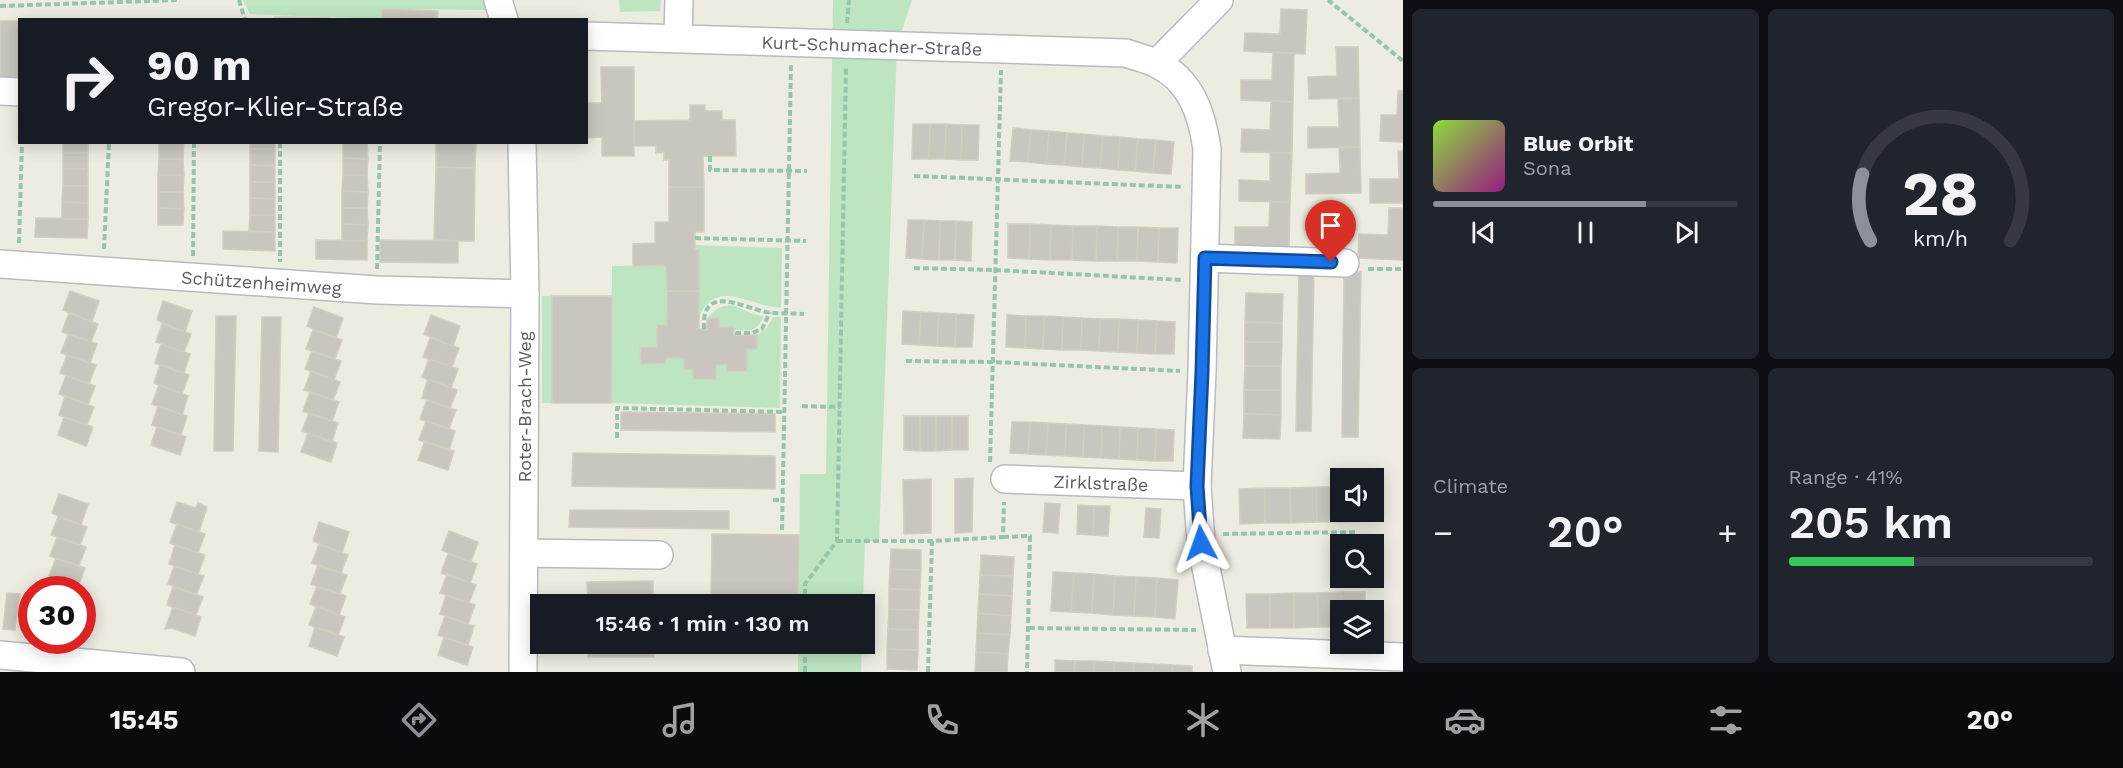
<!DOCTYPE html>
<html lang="en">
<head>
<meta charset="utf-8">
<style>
	:root { --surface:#171b24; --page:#20242c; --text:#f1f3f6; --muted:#9ea1a6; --line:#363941; --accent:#8c9099 }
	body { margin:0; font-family:"Work Sans",sans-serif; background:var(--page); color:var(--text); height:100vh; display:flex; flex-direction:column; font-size:22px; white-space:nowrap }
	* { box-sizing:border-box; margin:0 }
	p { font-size:20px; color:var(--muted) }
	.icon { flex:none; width:33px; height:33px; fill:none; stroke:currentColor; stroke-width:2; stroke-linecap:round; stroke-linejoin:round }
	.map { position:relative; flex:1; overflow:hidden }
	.side { display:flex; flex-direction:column; gap:9px; padding:9px; background:#0d0f14; width:720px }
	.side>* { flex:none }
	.top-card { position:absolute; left:18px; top:18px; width:570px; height:126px; border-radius:0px; box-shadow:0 3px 15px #0003; background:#171b24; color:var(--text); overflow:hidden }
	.buttons { position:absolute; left:1330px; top:468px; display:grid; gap:12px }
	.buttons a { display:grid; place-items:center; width:54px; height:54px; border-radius:0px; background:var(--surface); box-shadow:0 3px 15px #0003; font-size:30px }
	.speed { position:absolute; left:18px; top:576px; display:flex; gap:12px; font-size:30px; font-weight:700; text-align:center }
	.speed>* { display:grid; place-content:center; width:78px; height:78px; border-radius:50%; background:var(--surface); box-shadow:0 3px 15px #0003; line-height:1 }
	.speed .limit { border:9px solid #d22; background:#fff; color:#111 }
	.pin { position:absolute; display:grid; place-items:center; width:51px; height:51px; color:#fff; margin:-62px -26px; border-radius:50% 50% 50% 0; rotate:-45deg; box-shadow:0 0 6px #0007 }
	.pin .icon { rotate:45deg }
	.me { position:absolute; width:66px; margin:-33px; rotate:356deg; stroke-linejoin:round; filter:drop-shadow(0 0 4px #0008) }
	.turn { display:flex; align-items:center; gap:21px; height:126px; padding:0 30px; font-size:27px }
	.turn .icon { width:78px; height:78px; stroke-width:2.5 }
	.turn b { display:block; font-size:42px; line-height:51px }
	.big { font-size:45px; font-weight:600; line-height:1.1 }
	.side .tile { flex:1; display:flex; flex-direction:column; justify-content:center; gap:9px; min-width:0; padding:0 21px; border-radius:9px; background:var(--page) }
	.side .dial { align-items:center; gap:0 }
	.dial svg { height:156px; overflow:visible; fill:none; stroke:var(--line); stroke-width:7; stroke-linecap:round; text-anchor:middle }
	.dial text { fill:var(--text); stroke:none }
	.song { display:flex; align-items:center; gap:18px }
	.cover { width:72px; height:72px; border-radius:9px; background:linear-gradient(135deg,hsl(90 70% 55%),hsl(310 70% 35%)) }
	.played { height:6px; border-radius:3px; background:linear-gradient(90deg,var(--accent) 70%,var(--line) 70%) }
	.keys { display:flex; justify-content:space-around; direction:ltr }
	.heat { display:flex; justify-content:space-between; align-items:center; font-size:33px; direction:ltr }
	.charge { height:9px; border-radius:4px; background:linear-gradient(90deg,#34c759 41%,var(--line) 0) }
	.side .tiles { flex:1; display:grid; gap:9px; grid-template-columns:repeat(2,1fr) }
	.trip { position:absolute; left:530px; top:594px; width:345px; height:60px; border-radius:0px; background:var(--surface); box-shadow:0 3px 15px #0003; font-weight:600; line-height:60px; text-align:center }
	.tabs { display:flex; height:96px; justify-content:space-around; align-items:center; background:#090b0e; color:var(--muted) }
	.tabs .icon { width:42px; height:42px }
	.tabs .current { color:var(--accent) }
	.tabs b { font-size:27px; color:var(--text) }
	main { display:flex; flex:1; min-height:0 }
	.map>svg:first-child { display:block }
</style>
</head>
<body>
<main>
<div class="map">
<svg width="1403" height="672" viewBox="0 0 1403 672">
	<rect width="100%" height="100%" fill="#edece1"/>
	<path fill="#bde5c2" d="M243,0H486L489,10L383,9L382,19L250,14Z
		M619,0H661L660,11L620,12Z
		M833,0H912L897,45L879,541H865L863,604H799L800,474H826Z
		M695,245L782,248L781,308C751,307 717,277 699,316V250H695Z
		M666,265L667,325H657V347H640L641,363H665V358H684L693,369V379H716V365H727V371H747V349H756L757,335L766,329L773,317H781L780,408L611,403L612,266Z
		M542,296H552V403H542Z
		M731,305C743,308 753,316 764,316C756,333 751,330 734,330V327H719V319H707C713,310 720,306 731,305Z
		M798,644H862L861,672H798Z"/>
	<path fill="#c8c6be" stroke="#d2cebf" stroke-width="1.5" d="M382,9L438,11L437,20H382Z
		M1281,9L1307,10L1305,54L1244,51L1245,33L1280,34Z
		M275,17L329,18V20H275Z
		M0,21H20V79H0Z
		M1336,47H1358L1359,98L1309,99L1308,77L1337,76Z
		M1273,52L1294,53L1293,102L1241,100V80H1272Z
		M601,67H634V156H602V137L587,138L586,103H602Z
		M1398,91H1403V142L1380,141L1381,115H1397Z
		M1359,98L1360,147L1308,148V127H1339L1338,99Z
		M1271,101L1293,102L1292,153L1241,152L1242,129L1270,130Z
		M690,105H705V111H722V120H735L736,156H703L704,187H669V160H664V152L656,153V146H634V121L690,120Z
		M913,124H930L929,159H912Z
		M930,124H946L945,159H929Z
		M946,124L962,125L961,160L945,159Z
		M962,125H979L978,160H961Z
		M1013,128L1031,130L1028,162L1010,161Z
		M1031,130L1049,131L1046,164L1028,162Z
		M1049,131L1067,133L1064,165L1046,164Z
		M1067,133L1084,134L1082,167L1064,165Z
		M1084,134L1103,136L1100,168L1082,167Z
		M1103,136L1120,137L1118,170L1100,168Z
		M1120,137L1138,139L1135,171L1118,170Z
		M1138,139L1156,140L1153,173L1135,171Z
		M1156,140L1174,142L1171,174L1153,173Z
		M63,142H88V153H63Z
		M159,142H184L183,159H159Z
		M250,142H275V149H250Z
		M343,142H367L368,159L343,158Z
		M436,142H476L475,168L436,167Z
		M1339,147H1360L1361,193L1306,194V174L1340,173Z
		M250,149H275V166L250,165Z
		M1398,151H1403V203H1370V179H1399Z
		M63,153H88V169H63Z
		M1270,153H1292L1290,202L1239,201V180L1270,181Z
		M343,158L368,159L367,175H343Z
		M159,159H183L184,175H158Z
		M250,165L275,166V182H250Z
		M436,167L475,168L474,241L434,240Z
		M63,169H88V186H63Z
		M158,175H184L183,192H158Z
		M343,175H367L368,192L342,191Z
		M250,182H275V199L250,198Z
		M63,186H88V203L62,202Z
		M669,187H704V232H695V250H699V291H667L666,265L633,266V244L655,243V222H669Z
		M342,191L368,192L367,208H342Z
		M158,192H183L184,209L158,208Z
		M250,198L275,199V215H250Z
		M1270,201L1290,202L1289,248L1235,247V227H1269Z
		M62,202L88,203V219H62Z
		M158,208L184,209L183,225H158Z
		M342,208H367L368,225L342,224Z
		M1389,208H1403V260L1358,258L1359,234L1388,235Z
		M250,215H275V232L249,231Z
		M36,218L88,219L87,238L35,237Z
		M908,220H924L922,259L906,258Z
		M924,220L940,221L939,260L922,259Z
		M940,221H956L955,260H939Z
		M956,221L972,222L971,261L955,260Z
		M342,224L368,225L367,241H342Z
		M1008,224H1030L1029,259L1008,258Z
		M1030,224L1051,225L1050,260L1029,259Z
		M1051,225L1073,226L1072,260H1050Z
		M1073,226H1097L1096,261L1072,260Z
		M1097,226L1118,227L1117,261H1096Z
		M1118,227H1138L1137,261H1117Z
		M1138,227L1159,228L1158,262L1137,261Z
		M1159,228H1178L1177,263L1158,262Z
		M223,231L275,232V251L223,249Z
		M316,240L367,241V260L316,259Z
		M380,240L458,241V263L380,262Z
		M1299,270L1314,271L1311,431H1296Z
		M1344,272H1361L1358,437H1342Z
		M70,291L99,301L92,322L63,310Z
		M667,291H699V329H707V319L719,318V327H734V335H757V349H747V371H727V365H716V379H693V369H684V358H665V363L641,364L640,347H657V325H667Z
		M1246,293L1283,294L1282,323L1245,322Z
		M552,296H612L611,403H552Z
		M163,301L192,311L185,332L157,320Z
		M314,307L343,318L336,338L307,326Z
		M903,311L921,312L919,345L902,344Z
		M921,312L939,313L937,346L919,345Z
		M69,313L98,324L91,342L62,332Z
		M939,313L956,314L955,347L937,346Z
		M956,314L974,315L972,347H955Z
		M431,315L460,326L453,346L424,334Z
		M1007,315L1026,316L1025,348L1006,347Z
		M216,316H236L233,451H214Z
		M1026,316H1044L1043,349L1025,348Z
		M1044,316L1063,317L1062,350L1043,349Z
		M262,317H281L278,452L259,451Z
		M1063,317L1082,318L1081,350H1062Z
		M1082,318L1100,319L1099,351L1081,350Z
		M1100,319H1119L1118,352L1099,351Z
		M1119,319L1138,320L1137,353L1118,352Z
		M1138,320L1157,321L1155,354L1137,353Z
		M1157,321L1175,322L1174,354H1155Z
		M1245,322L1282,323V342H1245Z
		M162,324L191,334L184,352L156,342Z
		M313,330L342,340L335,359L306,349Z
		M68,334L97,344L90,363L61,353Z
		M430,338L459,348L452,367L423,357Z
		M1245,342H1282L1281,366H1245Z
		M161,344L190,354L184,373L155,363Z
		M312,351L341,361L334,380L305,369Z
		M67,355L96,365L89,384L60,373Z
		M429,359L458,369L451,388L422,377Z
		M160,365L189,375L182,394L154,383Z
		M1245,366H1281V390H1244Z
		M311,371L340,382L333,400L304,390Z
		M66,376L95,386L88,405L59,394Z
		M428,379L457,390L450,408L422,398Z
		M159,385L188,396L182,415L152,404Z
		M1244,390H1281V415L1244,414Z
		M310,392L339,402L332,421L303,411Z
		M65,396L94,407L87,425L59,415Z
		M427,400L456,410L449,429L420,419Z
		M158,406L187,416L181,435L152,425Z
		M621,412L775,414V432L621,430Z
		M309,413L338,423L332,442L302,431Z
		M1244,414L1281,415L1280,439L1243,438Z
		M904,416H920V451L904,450Z
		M920,416H936V451H920Z
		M936,416H952V450L936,451Z
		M952,416H968V450H952Z
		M64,417L93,427L86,446L58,435Z
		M426,421L455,431L449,450L419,440Z
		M1012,422H1030L1028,454L1010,453Z
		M1030,422L1048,423L1046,455L1028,454Z
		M1048,423L1066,424L1065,456L1046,455Z
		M1066,424L1084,425L1083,457L1065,456Z
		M1084,425L1102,426L1101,458L1083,457Z
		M1102,426L1120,427L1119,459L1101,458Z
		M157,427L186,437L180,455L151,445Z
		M1120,427L1138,428L1137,460L1119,459Z
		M1138,428L1156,429L1155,461L1137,460Z
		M1156,429L1174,430L1173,461H1155Z
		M308,433L337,443L331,462L301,452Z
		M425,441L454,451L448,470L418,460Z
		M573,453L775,456V489L572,486Z
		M973,478L972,532L955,533V479Z
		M931,479V533L904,534L903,480Z
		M1316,487H1341L1342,522H1317Z
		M1316,487L1317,522L1291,523L1290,488Z
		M1265,488H1290L1291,523H1265Z
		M1265,488V523L1240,524L1239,489Z
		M59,494L88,504L81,525L52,513Z
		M177,502L196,508L198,503L207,507L199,532L170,522Z
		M1045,503L1060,504L1058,533L1043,532Z
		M1078,505L1094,506L1093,535L1077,534Z
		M1094,506H1110L1108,536L1093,535Z
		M1146,508L1161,509L1159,538L1144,537Z
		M570,510L729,511V529L569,527Z
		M1342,512H1368V521L1342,522Z
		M58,517L87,527L80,545L51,535Z
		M319,522L349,532L342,553L313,541Z
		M177,524L205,534L198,553L170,543Z
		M449,531L478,542L471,562L442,550Z
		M712,534L799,535L798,598L711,597Z
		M57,537L86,547L79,566L50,556Z
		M319,544L348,555L341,573L312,563Z
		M175,545L205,555L198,574L169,564Z
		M891,549L921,550V570L890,569Z
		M448,554L477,564L470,583L441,573Z
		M981,555L1014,557L1013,576L980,575Z
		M56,558L85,568L78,587L49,576Z
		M318,565L347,575L340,594L311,584Z
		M174,566L204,576L196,595L168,584Z
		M890,569L921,570L920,590L889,589Z
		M1053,572L1074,573L1071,612L1051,611Z
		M1074,573L1094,574L1092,613L1071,612Z
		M447,574L476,585L469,603L440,593Z
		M1094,574L1115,576L1113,615L1092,613Z
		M980,575L1013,576L1012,596L979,594Z
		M1115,576L1136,577L1134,616L1113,615Z
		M1136,577L1157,578L1155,617L1134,616Z
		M1157,578L1178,580L1175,619L1155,617Z
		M55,579L84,589L82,593V590H51Z
		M653,581V604H588L587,582Z
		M173,586L203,597L196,615L167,605Z
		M317,586L346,596L339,615L310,604Z
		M889,589L920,590L919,610L889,609Z
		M1341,592V627H1318L1317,593Z
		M1341,592H1365V610H1341Z
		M7,593L20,594L15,630L3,629Z
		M1294,593V628H1270V594Z
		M1294,593H1317L1318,627L1294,628Z
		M979,594L1012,596L1011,616L978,613Z
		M1246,594H1270V628H1247Z
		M446,595L475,605L468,624L440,614Z
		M316,606L345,617L338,635L309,625Z
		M173,607L201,617L195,636L172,628L165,629Z
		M889,609L919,610L918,630L888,629Z
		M978,613L1011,616L1010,635L977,633Z
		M445,616L474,626L468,645L438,635Z
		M315,627L344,637L337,656L309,646Z
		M888,629L918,630V650L887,649Z
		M977,633L1010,635L1008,654L976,652Z
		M444,637L473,647L467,665L438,655Z
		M588,644H653L654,657H588Z
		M887,649L918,650L917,670L887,669Z
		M976,652L1008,654L1007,672H975Z
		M1055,660L1075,661L1074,672H1055Z
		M1075,661H1094V672H1074Z
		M1094,661L1114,662V672H1094Z
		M1114,662L1134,663L1133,672H1114Z
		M1134,663L1153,664V672H1133Z
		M1153,664L1173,665L1172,672H1153Z
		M1173,665L1192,666V672H1172Z"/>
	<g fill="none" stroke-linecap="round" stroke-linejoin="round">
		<g stroke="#b9bac0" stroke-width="30">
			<g id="minor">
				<path d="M498,0L504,20"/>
				<path id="s1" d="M586,36L1126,53C1136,57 1148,59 1157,64C1191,80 1202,114 1207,149L1202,372L1197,486L1201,543L1227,672"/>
				<path d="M678,38L679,0"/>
				<path d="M1157,63L1219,0"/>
				<path d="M0,91L20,92"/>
				<path d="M522,142L525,294L523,672"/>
				<path d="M1205,258L1345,263"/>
				<path id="s2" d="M0,264L377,290L525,294"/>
				<path id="s3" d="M1005,479L1197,486"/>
				<path d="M524,553L659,555"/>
				<path d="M1222,650L1403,657"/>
				<path d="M0,655L181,672"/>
			</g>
		</g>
		<path stroke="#96c6a9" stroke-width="4" stroke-dasharray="6 3" stroke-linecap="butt" d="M239,0L245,20
			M1328,0L1403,61
			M0,6L179,0
			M847,23L849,0
			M280,142V262
			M710,156V170L807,171
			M914,176L1184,187
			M695,238L806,241
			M19,243L22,142
			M104,249L109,142
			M193,256L194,142
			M914,268L996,270L1182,280
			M377,269L380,142
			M1368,269H1403
			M704,329C701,283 742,307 766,312C779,314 792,313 804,314
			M737,335V333H752L762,329L770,312
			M906,361L993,362L1180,371
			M802,406L840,407
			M617,438V408L784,412
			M990,462L1001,70
			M773,500H783
			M782,530L791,65
			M1223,534L1358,532
			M1003,537L1030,536L1027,672
			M837,541H932
			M805,604V584L837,541L846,67
			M1029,628L1196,630
			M805,672V644
			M928,672L932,541L1003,537L1004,502"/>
		<use href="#minor" stroke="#fff" stroke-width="27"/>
	</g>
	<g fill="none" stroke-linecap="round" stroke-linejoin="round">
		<g stroke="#114b97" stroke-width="15">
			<path id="route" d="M1201,543L1197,486L1202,372L1205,258L1331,262"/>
		</g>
		<use href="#route" stroke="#1a73e8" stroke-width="10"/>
	</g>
	<g text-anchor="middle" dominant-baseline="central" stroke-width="6" stroke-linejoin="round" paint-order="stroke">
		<g font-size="18" fill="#5a5c62" stroke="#fff">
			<text stroke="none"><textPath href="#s1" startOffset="286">Kurt-Schumacher-Straße</textPath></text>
			<text stroke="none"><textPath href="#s2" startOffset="262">Schützenheimweg</textPath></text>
			<text transform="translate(524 407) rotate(-90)">Roter-Brach-Weg</text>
			<text stroke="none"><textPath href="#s3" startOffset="96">Zirklstraße</textPath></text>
		</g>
	</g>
</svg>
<div class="buttons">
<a><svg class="icon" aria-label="sound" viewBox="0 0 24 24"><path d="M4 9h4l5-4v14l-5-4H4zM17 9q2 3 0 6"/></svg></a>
<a><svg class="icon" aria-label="search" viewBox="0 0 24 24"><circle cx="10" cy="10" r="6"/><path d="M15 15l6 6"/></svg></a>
<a><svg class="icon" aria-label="layers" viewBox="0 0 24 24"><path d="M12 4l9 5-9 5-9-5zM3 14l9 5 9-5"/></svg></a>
</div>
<div class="speed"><div class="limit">30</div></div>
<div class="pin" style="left:1331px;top:262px;background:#d93025"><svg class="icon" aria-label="arrive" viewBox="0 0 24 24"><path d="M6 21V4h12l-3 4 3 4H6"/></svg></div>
<svg class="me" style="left:1201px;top:543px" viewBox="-20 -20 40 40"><path d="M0-17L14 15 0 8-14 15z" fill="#1a73e8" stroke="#fff" stroke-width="4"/></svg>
<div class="trip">15:46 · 1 min · 130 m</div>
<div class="top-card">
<div class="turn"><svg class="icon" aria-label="right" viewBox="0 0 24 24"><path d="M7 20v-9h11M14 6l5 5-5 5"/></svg><div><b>90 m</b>Gregor-Klier-Straße</div></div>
</div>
</div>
<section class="side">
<div class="tiles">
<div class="tile">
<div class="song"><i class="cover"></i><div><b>Blue Orbit</b><p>Sona</p></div></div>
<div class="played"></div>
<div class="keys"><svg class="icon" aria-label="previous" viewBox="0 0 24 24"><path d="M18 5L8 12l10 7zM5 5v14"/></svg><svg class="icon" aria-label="pause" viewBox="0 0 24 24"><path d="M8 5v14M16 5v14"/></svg><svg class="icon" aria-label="next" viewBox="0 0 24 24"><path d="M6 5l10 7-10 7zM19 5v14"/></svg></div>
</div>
<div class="tile dial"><svg viewBox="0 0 100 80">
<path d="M14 69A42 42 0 1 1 86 69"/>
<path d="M14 69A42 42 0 0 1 10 35" stroke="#8c9099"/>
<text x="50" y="56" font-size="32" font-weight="700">28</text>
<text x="50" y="72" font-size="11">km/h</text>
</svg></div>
<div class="tile"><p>Climate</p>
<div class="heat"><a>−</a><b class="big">20°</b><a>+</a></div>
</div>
<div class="tile"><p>Range · 41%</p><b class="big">205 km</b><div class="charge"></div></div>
</div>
</section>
</main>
<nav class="tabs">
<b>15:45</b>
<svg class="icon current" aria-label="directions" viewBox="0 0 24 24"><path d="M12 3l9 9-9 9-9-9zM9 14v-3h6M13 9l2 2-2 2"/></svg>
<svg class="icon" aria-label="music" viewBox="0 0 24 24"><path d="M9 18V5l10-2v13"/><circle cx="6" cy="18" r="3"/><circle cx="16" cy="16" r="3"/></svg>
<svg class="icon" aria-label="phone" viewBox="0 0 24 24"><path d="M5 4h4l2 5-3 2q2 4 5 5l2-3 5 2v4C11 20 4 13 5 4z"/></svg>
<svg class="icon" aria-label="climate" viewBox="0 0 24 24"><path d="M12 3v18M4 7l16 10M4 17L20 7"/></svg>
<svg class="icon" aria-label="car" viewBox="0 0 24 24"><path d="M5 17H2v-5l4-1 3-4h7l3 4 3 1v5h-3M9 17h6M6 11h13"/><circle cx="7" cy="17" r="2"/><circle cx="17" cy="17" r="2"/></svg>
<svg class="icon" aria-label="filters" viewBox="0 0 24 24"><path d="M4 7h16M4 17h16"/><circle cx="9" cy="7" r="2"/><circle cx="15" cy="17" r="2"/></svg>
<b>20°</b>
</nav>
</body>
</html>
